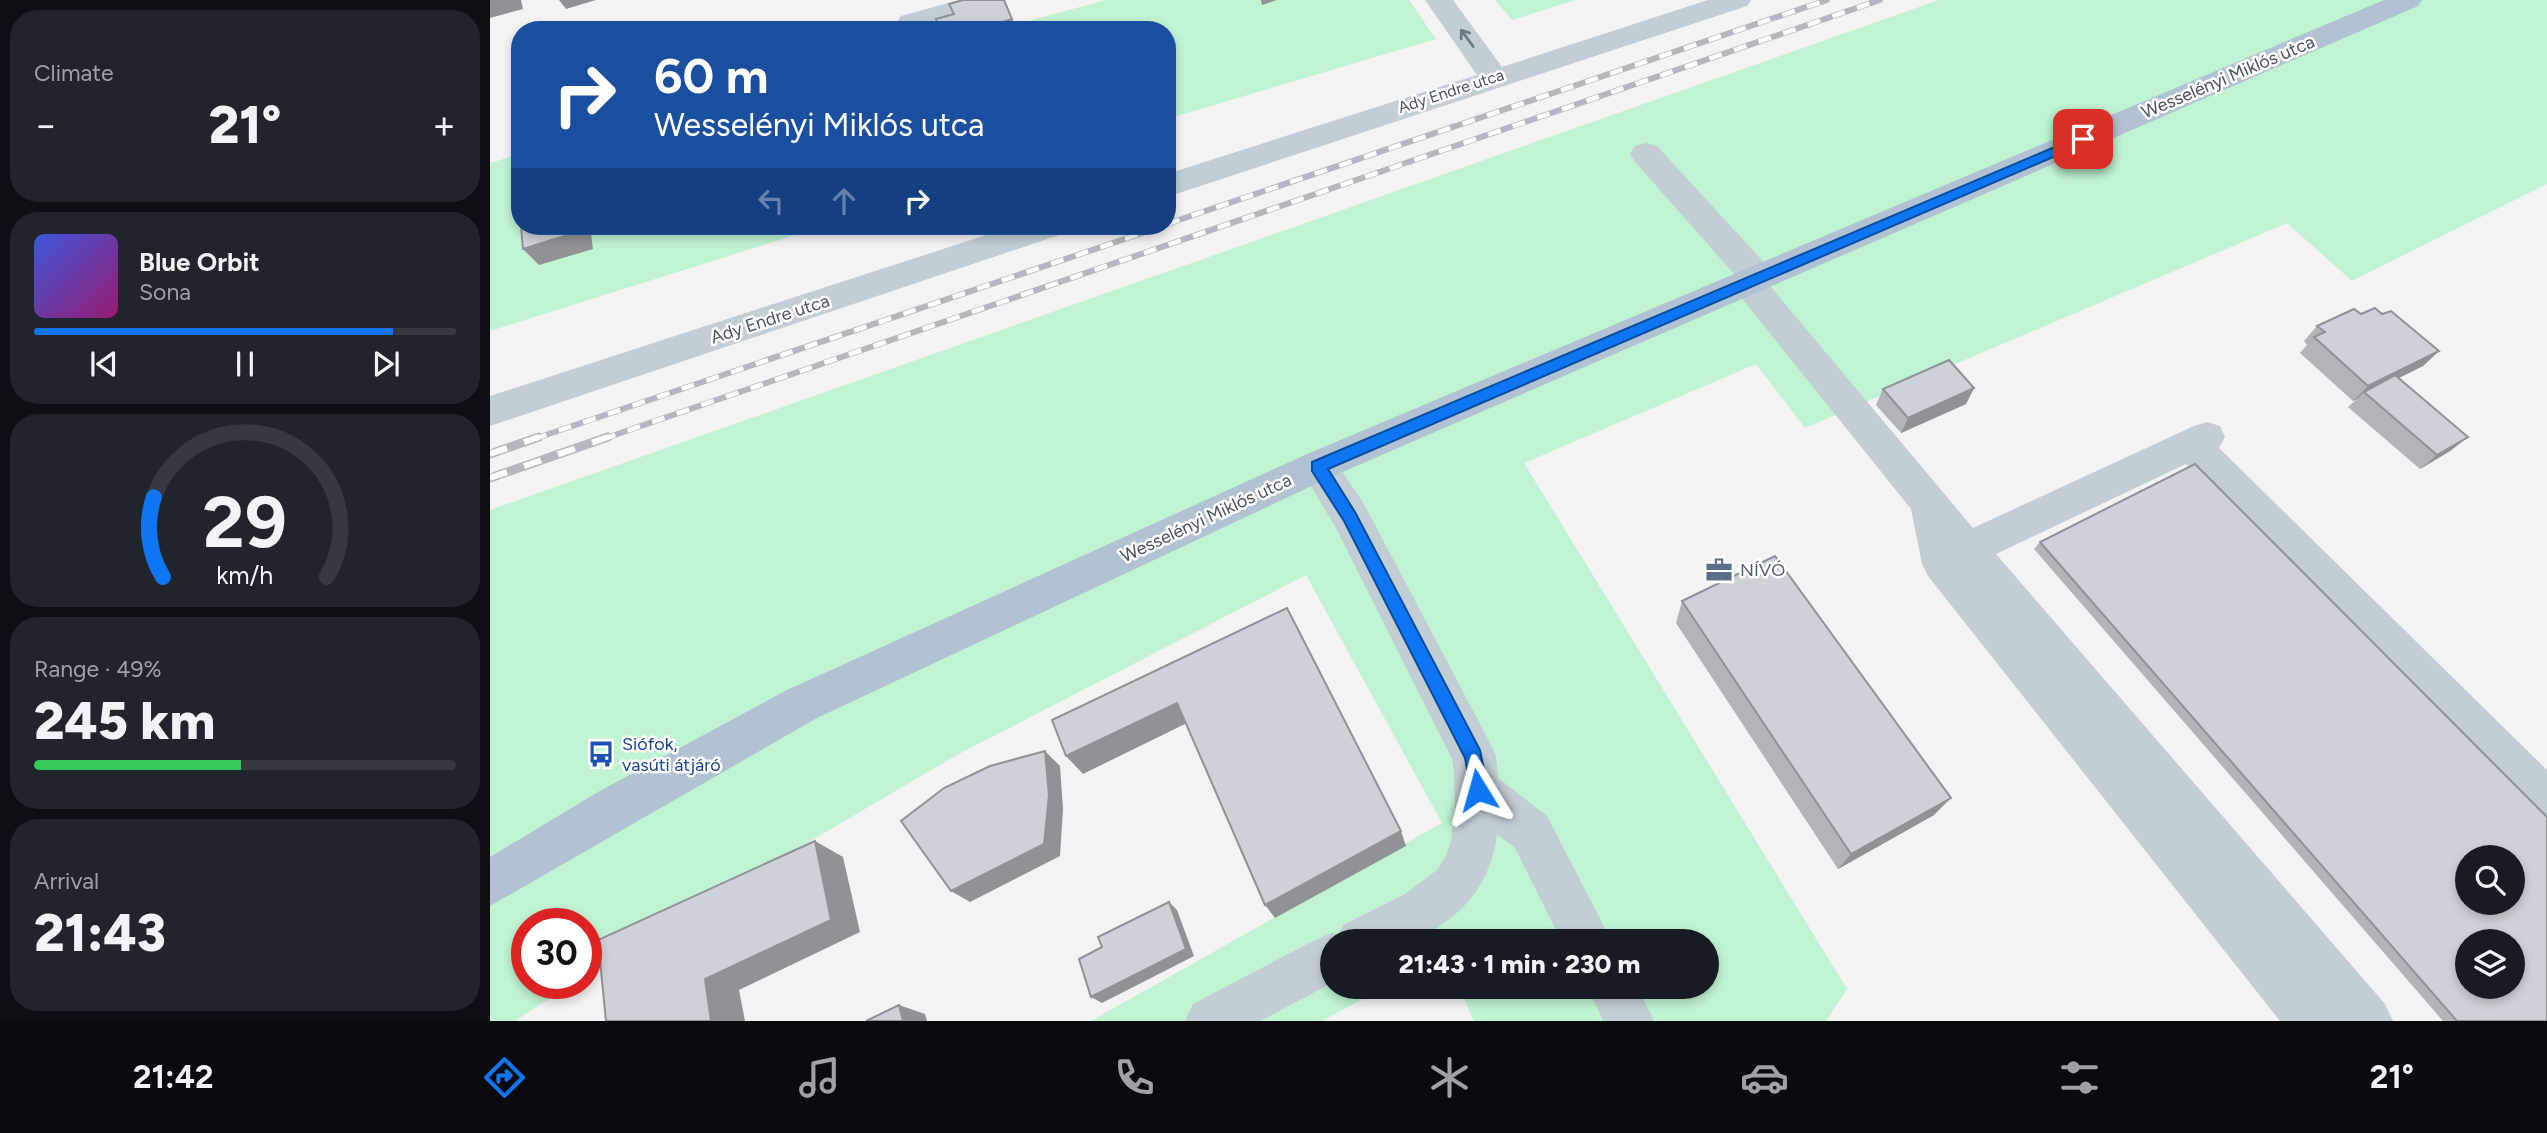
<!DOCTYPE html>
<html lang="en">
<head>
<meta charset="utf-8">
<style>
	:root { --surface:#171b24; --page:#20242c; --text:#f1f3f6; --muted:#9ea1a6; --line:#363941; --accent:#0e76f3 }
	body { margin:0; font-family:Figtree,sans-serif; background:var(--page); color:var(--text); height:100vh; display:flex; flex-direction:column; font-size:26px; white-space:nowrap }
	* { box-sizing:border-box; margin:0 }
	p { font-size:23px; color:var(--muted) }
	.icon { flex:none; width:38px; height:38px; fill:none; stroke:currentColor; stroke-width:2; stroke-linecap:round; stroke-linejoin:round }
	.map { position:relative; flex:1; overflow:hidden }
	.side { display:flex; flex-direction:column; gap:10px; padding:10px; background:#0d0f14; width:490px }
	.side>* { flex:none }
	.banner { position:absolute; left:21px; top:21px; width:665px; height:214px; border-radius:28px; box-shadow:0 4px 10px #0003; background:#1a4fa0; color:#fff; overflow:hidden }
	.controls { position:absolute; left:1965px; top:845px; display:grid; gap:14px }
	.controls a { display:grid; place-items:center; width:70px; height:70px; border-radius:50%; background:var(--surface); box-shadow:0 4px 10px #0003; font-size:35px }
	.speed { position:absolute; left:21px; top:908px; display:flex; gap:14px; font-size:35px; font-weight:700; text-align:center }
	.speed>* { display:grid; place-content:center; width:91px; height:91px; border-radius:50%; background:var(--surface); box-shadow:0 4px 10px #0003; line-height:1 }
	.speed .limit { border:10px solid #d22; background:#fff; color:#111 }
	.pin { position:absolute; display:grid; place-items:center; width:60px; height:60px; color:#fff; margin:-30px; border-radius:14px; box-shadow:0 4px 10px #0006 }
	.me { position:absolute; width:77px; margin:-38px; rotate:352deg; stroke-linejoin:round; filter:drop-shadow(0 0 5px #0008) }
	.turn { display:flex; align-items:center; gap:24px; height:147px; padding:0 28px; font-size:32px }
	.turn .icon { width:91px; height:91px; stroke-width:2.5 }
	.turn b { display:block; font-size:49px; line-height:60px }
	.lanes { display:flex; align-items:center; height:66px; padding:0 28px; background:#0003; justify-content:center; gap:35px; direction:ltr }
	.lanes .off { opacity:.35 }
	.big { font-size:52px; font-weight:800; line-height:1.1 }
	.side .tile { flex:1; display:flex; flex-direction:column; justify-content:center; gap:10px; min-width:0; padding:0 24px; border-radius:28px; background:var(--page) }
	.side .dial { align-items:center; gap:0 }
	.dial svg { height:182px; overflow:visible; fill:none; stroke:var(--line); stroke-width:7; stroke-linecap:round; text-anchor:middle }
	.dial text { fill:var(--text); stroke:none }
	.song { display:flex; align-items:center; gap:21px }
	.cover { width:84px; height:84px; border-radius:10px; background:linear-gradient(135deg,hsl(230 70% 55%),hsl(320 70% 35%)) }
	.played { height:7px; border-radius:4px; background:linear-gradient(90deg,var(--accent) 85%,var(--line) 85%) }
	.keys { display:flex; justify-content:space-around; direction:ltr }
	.heat { display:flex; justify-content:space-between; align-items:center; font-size:38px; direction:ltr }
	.charge { height:10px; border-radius:5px; background:linear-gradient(90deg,#34c759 49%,var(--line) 0) }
	.trip { position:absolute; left:830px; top:929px; width:399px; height:70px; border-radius:35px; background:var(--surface); box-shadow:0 4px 10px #0003; font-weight:800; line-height:70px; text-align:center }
	.menu { display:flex; height:112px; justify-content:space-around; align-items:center; background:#090b0e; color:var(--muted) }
	.menu .icon { width:49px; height:49px }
	.menu .on { color:var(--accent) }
	.menu b { font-size:32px; color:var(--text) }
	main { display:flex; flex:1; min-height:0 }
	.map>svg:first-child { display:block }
</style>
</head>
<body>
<main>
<section class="side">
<div class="tile"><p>Climate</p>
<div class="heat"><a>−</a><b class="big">21°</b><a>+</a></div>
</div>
<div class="tile">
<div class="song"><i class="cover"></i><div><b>Blue Orbit</b><p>Sona</p></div></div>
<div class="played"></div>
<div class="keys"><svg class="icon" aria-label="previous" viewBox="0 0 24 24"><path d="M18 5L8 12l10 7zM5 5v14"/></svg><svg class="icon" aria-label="pause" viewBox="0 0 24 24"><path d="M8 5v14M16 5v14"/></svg><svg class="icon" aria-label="next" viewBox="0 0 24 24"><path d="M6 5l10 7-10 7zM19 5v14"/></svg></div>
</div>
<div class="tile dial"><svg viewBox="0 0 100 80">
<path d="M14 69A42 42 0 1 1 86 69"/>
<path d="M14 69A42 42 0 0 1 10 34" stroke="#0e76f3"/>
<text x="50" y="56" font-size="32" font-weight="700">29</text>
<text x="50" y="72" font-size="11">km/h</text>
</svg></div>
<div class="tile"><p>Range · 49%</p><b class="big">245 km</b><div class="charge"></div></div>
<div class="tile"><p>Arrival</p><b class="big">21:43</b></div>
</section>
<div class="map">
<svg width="2057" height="1021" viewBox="0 0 2057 1021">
	<rect width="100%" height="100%" fill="#f4f2f2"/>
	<path fill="#bff3d2" d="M616,0H919L946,39L677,119V30H505Z
		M1005,0H1085L1022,20Z
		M1449,0H2057V184L1862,281L1797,223L1315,428L1266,364L1034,463L1357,989L1336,1021H984L969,987H1216V942H842V987H895L832,1021H601L952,823L816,575L465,756L96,973V924H37V984H81L25,1021H0V510Z
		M30,154V226H334L0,331V163Z"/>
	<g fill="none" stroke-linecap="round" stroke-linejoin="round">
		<path fill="#c2cdd4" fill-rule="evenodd" d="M469,0H515L511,6L425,30L411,28L407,22L411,16Z
			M935,0H963L1012,67L1218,0H1261L1257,6L677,197V174L987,75Z
			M1156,143L1167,146L1280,269L1285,278L1280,286L1483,528L1704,426L1717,422L1730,426L1735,437L1729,448L2057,770V823L2041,816L1696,464L1506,554L1895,1004L1903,1021H1790L1438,576L1432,564L1421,509L1246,291L1241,282L1245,275L1145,162L1140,154L1145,146Z
			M524,226H576L572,234L0,426V396Z
			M828,450L841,455L874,504L999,741L1006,756L1008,778L1057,816L1122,942H1072L1025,848L1007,834C1002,876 980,909 943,930C936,934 927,941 919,942C894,944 867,942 842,942V983L770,1021H695L703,1004L825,940L842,933L849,936L853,925L915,894L947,870L956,856L961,841L965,806L964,772L962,759L846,528L809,466L815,455Z
			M1098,987H1148L1164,1021H1113Z"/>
		<path fill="#b1c2d2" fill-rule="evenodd" d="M1894,0H1932L1928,6L841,477L327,718L0,906V857L108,792L297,690L815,455Z"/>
		<g stroke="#b4b7bd" stroke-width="6">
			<path id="rail-far1" d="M677,224L1337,0
				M44,439L673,226
				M113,439L1390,0"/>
		</g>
		<g stroke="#b4b7bd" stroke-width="9">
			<path id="rail" d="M0,454L49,437
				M0,478L118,437"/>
		</g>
		<use href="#rail-far1" stroke="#fff" stroke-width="4.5" stroke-dasharray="13" stroke-linecap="butt"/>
		<use href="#rail" stroke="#fff" stroke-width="6" stroke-dasharray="18" stroke-linecap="butt"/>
	</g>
	<path fill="#b1b4b9" d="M1892,314L1949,351L1933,366L1909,378L1978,437L1960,451L1930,469L1858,407L1867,399L1863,401L1810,353L1817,345L1814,341L1827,326Z
		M1484,388L1476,404L1411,433L1386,405L1393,389Z
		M1550,542L2057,1021H1953L1544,549Z
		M1192,601L1444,815L1348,869L1186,623Z"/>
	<path fill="#909296" d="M0,0H31L33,9L0,18Z
		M69,0H106L76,9Z
		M771,0H787L772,5Z
		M522,19L527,30H515L512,22Z
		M87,226H100L103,249L49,265L33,249Z
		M1949,351L1933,366L1876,394L1874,392L1867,399L1863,401L1878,386Z
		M1484,388L1476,404L1411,433L1418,418Z
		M1978,437L1960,451L1930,469L1947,455Z
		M687,703L699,722L593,774L576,756Z
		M555,751L570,766L573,809L570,856L480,902L461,891Z
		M1461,798L1444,815L1348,869L1361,854Z
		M911,831L916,846L785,918L775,905Z
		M325,841L353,857L370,932L249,990L255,1021H221L215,979Z
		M679,902L687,910L704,956L612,1003L601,997Z
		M409,1005L435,1014L437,1021H413Z"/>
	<path fill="#ced1d7" stroke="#909296" stroke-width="2" fill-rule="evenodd" d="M473,0H514L522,19L512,22L516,30H450L446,19L464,14L459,4Z
		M31,226H87V232L33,249Z
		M1885,308L1892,314L1901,311L1949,351L1878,386L1824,337L1835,332L1827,326L1864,309L1871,314Z
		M1459,360L1484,388L1418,418L1393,389Z
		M1905,375L1978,437L1947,455L1874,392Z
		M1705,464L2057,817V1021H1967L1550,542ZM1978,858H2023V903H1978ZM1978,942H2023V987H1978Z
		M1285,556L1461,798L1361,854L1192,601Z
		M797,608L911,831L775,905L687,703L576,756L562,720Z
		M555,751L559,795L554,844L461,891L411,821L454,788L500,766Z
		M325,841L341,920L215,979L221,1021H116L108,940Z
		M679,902L696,949L601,997L589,959L612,947L608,937Z
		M409,1005L413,1021H376Z"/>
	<defs><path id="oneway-shaft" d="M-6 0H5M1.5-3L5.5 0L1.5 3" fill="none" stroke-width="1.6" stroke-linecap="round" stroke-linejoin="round" transform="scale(1.75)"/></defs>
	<use stroke="#6d7a84" href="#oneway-shaft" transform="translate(977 38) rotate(-126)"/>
	<path fill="#0e76f3" stroke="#094d9e" stroke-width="2" d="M1593,135L1599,139L1598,142L838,469L865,512L990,750L998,790L995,796L988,799L982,796L975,758L854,521L822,471V462Z"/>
	<defs>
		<g id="office-bare" transform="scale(2.1)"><path d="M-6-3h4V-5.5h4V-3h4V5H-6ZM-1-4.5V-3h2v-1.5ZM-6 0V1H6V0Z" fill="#5c6f8a" stroke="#fff" stroke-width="2.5" paint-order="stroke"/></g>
		<g id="bus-bare" transform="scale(2.1)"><path d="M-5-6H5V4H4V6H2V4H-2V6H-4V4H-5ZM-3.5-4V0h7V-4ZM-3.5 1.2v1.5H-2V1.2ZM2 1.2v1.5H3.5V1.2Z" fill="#1a4fb4" stroke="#fff" stroke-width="2.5" paint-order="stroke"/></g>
	</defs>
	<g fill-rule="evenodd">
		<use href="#office-bare" x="1229" y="570"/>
		<use href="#bus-bare" x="111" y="754"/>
	</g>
	<g text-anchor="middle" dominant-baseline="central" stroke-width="5" stroke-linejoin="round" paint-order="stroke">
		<g font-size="16" fill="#485661" stroke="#fff">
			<text transform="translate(961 91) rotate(-18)">Ady Endre utca</text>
		</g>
		<g font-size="18" fill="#485661" stroke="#fff">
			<text transform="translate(1738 77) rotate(-23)">Wesselényi Miklós utca</text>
			<text transform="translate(280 319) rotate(-18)">Ady Endre utca</text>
			<text transform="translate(716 518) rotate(-25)">Wesselényi Miklós utca</text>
		</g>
		<g font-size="18" fill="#4e5e75" stroke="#fff" text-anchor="start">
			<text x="1250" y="570">NÍVÓ</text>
		</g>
		<g font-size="18" fill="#164399" stroke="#fff" text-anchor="start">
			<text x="132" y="744">Siófok,<tspan x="132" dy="21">vasúti átjáró</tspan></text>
		</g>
	</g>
</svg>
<div class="controls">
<a><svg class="icon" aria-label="search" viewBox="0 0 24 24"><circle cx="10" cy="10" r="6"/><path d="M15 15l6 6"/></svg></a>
<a><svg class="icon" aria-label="layers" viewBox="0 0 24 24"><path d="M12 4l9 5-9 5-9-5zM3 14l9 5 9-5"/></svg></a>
</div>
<div class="speed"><div class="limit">30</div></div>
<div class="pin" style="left:1593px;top:139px;background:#d93025"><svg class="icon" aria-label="arrive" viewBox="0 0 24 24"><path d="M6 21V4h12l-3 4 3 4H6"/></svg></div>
<svg class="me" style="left:988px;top:790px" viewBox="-20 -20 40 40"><path d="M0-17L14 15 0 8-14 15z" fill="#0e76f3" stroke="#fff" stroke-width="4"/></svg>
<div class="trip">21:43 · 1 min · 230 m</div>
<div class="banner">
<div class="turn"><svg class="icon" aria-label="right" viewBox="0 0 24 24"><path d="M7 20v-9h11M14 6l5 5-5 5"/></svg><div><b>60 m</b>Wesselényi Miklós utca</div></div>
<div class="lanes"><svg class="icon off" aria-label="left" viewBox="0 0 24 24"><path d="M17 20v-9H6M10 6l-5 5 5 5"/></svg><svg class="icon off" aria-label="ahead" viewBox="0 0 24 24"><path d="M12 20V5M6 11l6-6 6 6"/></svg><svg class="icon" aria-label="right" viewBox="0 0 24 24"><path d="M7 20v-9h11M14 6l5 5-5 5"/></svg></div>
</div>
</div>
</main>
<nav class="menu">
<b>21:42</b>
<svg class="icon on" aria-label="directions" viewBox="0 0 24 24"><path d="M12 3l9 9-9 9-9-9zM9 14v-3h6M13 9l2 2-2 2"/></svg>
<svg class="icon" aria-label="music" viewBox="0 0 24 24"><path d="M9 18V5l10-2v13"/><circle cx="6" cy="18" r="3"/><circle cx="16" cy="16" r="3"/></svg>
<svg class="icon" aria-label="phone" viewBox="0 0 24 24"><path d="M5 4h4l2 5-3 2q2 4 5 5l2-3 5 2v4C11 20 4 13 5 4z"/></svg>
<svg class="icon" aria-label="climate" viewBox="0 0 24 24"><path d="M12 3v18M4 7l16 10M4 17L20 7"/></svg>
<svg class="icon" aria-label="car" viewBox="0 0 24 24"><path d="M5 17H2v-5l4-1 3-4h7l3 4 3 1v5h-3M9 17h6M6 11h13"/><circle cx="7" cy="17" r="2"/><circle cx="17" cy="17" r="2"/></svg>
<svg class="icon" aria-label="filters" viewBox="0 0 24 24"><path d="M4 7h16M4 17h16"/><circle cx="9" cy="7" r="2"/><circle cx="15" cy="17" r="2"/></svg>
<b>21°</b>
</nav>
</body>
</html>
